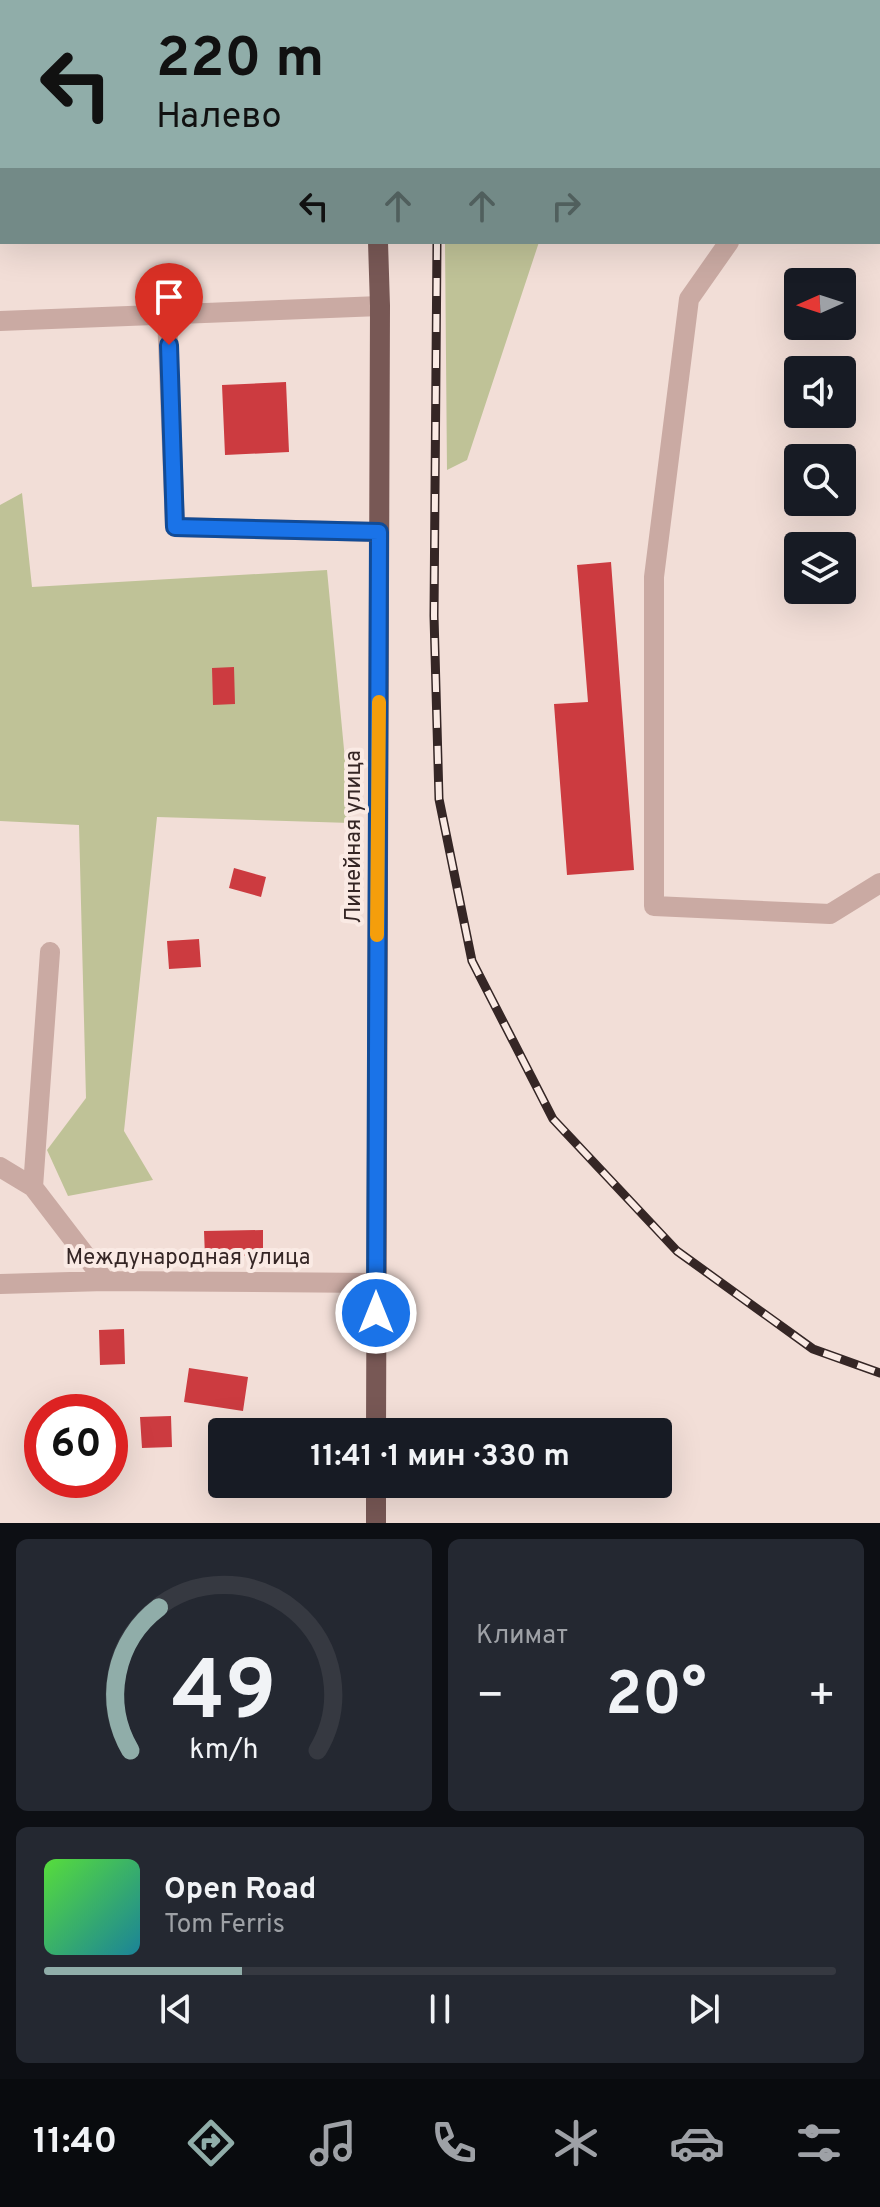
<!DOCTYPE html>
<html lang="ru">
<head>
<meta charset="utf-8">
<style>
	:root { --surface:#171b24; --page:#242831; --text:#f1f3f6; --muted:#9ea1a6; --line:#363941; --accent:#90ada9 }
	body { margin:0; font-family:Overpass,sans-serif; background:var(--page); color:var(--text); height:100vh; display:flex; flex-direction:column; font-size:30px; white-space:nowrap }
	* { box-sizing:border-box; margin:0 }
	p { font-size:26px; color:var(--muted) }
	.icon { flex:none; width:44px; height:44px; fill:none; stroke:currentColor; stroke-width:2; stroke-linecap:round; stroke-linejoin:round }
	.map { position:relative; height:1523px; overflow:hidden }
	.sheet { display:flex; flex-direction:column; gap:16px; padding:16px; background:#0d0f14; flex:1 }
	.sheet>* { flex:none }
	.banner { position:absolute; left:0px; top:0px; width:880px; height:244px; box-shadow:0 8px 32px #0002; background:#90ada9; color:#111; overflow:hidden }
	.needle { width:52px; rotate:267deg }
	.controls { position:absolute; left:784px; top:268px; display:grid; gap:16px }
	.controls a { display:grid; place-items:center; width:72px; height:72px; border-radius:8px; background:var(--surface); box-shadow:0 8px 32px #0002; font-size:40px }
	.speed { position:absolute; left:24px; top:1394px; display:flex; gap:16px; font-size:40px; font-weight:700; text-align:center }
	.speed>* { display:grid; place-content:center; width:104px; height:104px; border-radius:50%; background:var(--surface); box-shadow:0 8px 32px #0002; line-height:1 }
	.speed .limit { border:12px solid #d22; background:#fff; color:#111 }
	.pin { position:absolute; display:grid; place-items:center; width:68px; height:68px; color:#fff; margin:-82px -34px; border-radius:50% 50% 50% 0; rotate:-45deg; box-shadow:0 0 8px #0007 }
	.pin .icon { rotate:45deg }
	.me { position:absolute; width:88px; margin:-44px; rotate:0deg; stroke-linejoin:round; filter:drop-shadow(0 0 6px #0008) }
	.turn { display:flex; align-items:center; gap:28px; height:168px; padding:0 24px; font-size:36px }
	.turn .icon { width:104px; height:104px; stroke-width:2.5 }
	.turn b { display:block; font-size:56px; line-height:68px }
	.lanes { display:flex; align-items:center; height:76px; padding:0 24px; background:#0003; justify-content:center; gap:40px; direction:ltr }
	.lanes .off { opacity:.35 }
	.big { font-size:60px; font-weight:700; line-height:1.1 }
	.sheet .tile { flex:1; display:flex; flex-direction:column; justify-content:center; gap:12px; min-width:0; padding:0 28px; border-radius:12px; background:var(--page) }
	.sheet .dial { align-items:center; gap:0 }
	.dial svg { height:208px; overflow:visible; fill:none; stroke:var(--line); stroke-width:7; stroke-linecap:round; text-anchor:middle }
	.dial text { fill:var(--text); stroke:none }
	.song { display:flex; align-items:center; gap:24px }
	.cover { width:96px; height:96px; border-radius:12px; background:linear-gradient(135deg,hsl(110 70% 55%),hsl(190 70% 35%)) }
	.played { height:8px; border-radius:4px; background:linear-gradient(90deg,var(--accent) 25%,var(--line) 25%) }
	.keys { display:flex; justify-content:space-around; direction:ltr }
	.heat { display:flex; justify-content:space-between; align-items:center; font-size:44px; direction:ltr }
	.sheet .tiles { flex:1; display:grid; gap:16px; grid-template-columns:1fr 1fr }
	.tile:last-child { grid-column:span 2 }
	.trip { position:absolute; left:208px; top:1418px; width:464px; height:80px; border-radius:8px; background:var(--surface); box-shadow:0 8px 32px #0002; font-weight:700; line-height:80px; text-align:center }
	.tab-bar { display:flex; height:128px; justify-content:space-around; align-items:center; background:#090b0e; color:var(--muted) }
	.tab-bar .icon { width:56px; height:56px }
	.tab-bar .selected { color:var(--accent) }
	.tab-bar b { font-size:36px; color:var(--text) }
	.map>svg:first-child { display:block }
</style>
</head>
<body>
<div class="map">
<svg width="880" height="1523" viewBox="0 0 880 1523">
	<rect width="100%" height="100%" fill="#f2ded7"/>
	<path fill="#bfc297" d="M445,242H539L467,460L447,470Z
		M22,493L32,587L327,570L351,823L157,817L124,1131L153,1180L68,1196L47,1150L86,1098L79,825L0,821V505Z"/>
	<g fill="none" stroke-linecap="round" stroke-linejoin="round">
		<path stroke="#75b0a3" stroke-width="7" d="M878,155H880
			M0,213H2"/>
	</g>
	<path fill="#cc3b40" d="M286,382L289,452L225,455L222,385Z
		M611,562L634,870L567,875L554,704L588,702L577,565Z
		M234,667L235,704L213,705L212,668Z
		M234,868L266,877L261,897L229,888Z
		M199,939L201,967L169,969L167,941Z
		M263,1230V1255L205,1257L204,1231Z
		M124,1329L125,1364L100,1365L99,1330Z
		M189,1368L248,1377L243,1411L184,1402Z
		M171,1416L172,1447L142,1448L140,1417Z"/>
	<g fill="none" stroke-linecap="round" stroke-linejoin="round">
		<path stroke="#caaaa3" stroke-width="20" d="M872,0L876,2
			M0,103H2
			M878,217H880
			M729,242L689,299L654,577V906L830,914L880,883
			M167,314L175,527L379,532
			M0,321L380,306
			M0,1167L33,1187L105,1281
			M33,1187L50,952
			M0,1284L105,1281L376,1283"/>
		<path stroke="#785855" stroke-width="20" d="M365,0V2
			M376,1432L380,306L378,242
			M376,1523V1484"/>
		<g stroke="#352625" stroke-width="9">
			<path id="rail" d="M419,0V2
				M437,242L434,616L439,799L472,961L553,1119L677,1251L813,1349L880,1373"/>
		</g>
		<use href="#rail" stroke="#faeae4" stroke-width="6" stroke-dasharray="18" stroke-linecap="butt"/>
	</g>
	<g fill="none" stroke-linecap="round" stroke-linejoin="round">
		<g stroke="#114b97" stroke-width="20">
			<path id="route" d="M169,345L175,527L379,532L376,1313"/>
		</g>
		<use href="#route" stroke="#1a73e8" stroke-width="14"/>
		<path stroke="#f59e0b" stroke-width="14" d="M377,935L379,702"/>
	</g>
	<g text-anchor="middle" dominant-baseline="central" stroke-width="8" stroke-linejoin="round" paint-order="stroke">
		<g font-size="22" fill="#352625" stroke="#faeae4">
			<text transform="translate(354 837) rotate(-90)">Линейная улица</text>
			<text x="188" y="1258">Международная улица</text>
		</g>
	</g>
</svg>
<div class="controls">
<a><svg class="needle" viewBox="-14 -14 28 28"><path d="M0-13l5 13h-10z" fill="#e53935"/><path d="M0 13l5-13h-10z" fill="#9ea1a6"/></svg></a>
<a><svg class="icon" aria-label="sound" viewBox="0 0 24 24"><path d="M4 9h4l5-4v14l-5-4H4zM17 9q2 3 0 6"/></svg></a>
<a><svg class="icon" aria-label="search" viewBox="0 0 24 24"><circle cx="10" cy="10" r="6"/><path d="M15 15l6 6"/></svg></a>
<a><svg class="icon" aria-label="layers" viewBox="0 0 24 24"><path d="M12 4l9 5-9 5-9-5zM3 14l9 5 9-5"/></svg></a>
</div>
<div class="speed"><div class="limit">60</div></div>
<div class="pin" style="left:169px;top:345px;background:#d93025"><svg class="icon" aria-label="arrive" viewBox="0 0 24 24"><path d="M6 21V4h12l-3 4 3 4H6"/></svg></div>
<svg class="me" style="left:376px;top:1313px" viewBox="-20 -20 40 40"><circle r="17" fill="#1a73e8" stroke="#fff" stroke-width="3"/><path d="M0-11L8 9 0 5-8 9z" fill="#fff"/></svg>
<div class="trip">11:41 · 1 мин · 330 m</div>
<div class="banner">
<div class="turn"><svg class="icon" aria-label="left" viewBox="0 0 24 24"><path d="M17 20v-9H6M10 6l-5 5 5 5"/></svg><div><b>220 m</b>Налево</div></div>
<div class="lanes"><svg class="icon" aria-label="left" viewBox="0 0 24 24"><path d="M17 20v-9H6M10 6l-5 5 5 5"/></svg><svg class="icon off" aria-label="ahead" viewBox="0 0 24 24"><path d="M12 20V5M6 11l6-6 6 6"/></svg><svg class="icon off" aria-label="ahead" viewBox="0 0 24 24"><path d="M12 20V5M6 11l6-6 6 6"/></svg><svg class="icon off" aria-label="right" viewBox="0 0 24 24"><path d="M7 20v-9h11M14 6l5 5-5 5"/></svg></div>
</div>
</div>
<section class="sheet">
<div class="tiles">
<div class="tile dial"><svg viewBox="0 0 100 80">
<path d="M14 69A42 42 0 1 1 86 69"/>
<path d="M14 69A42 42 0 0 1 25 14" stroke="#90ada9"/>
<text x="50" y="56" font-size="32" font-weight="700">49</text>
<text x="50" y="72" font-size="11">km/h</text>
</svg></div>
<div class="tile"><p>Климат</p>
<div class="heat"><a>−</a><b class="big">20°</b><a>+</a></div>
</div>
<div class="tile">
<div class="song"><i class="cover"></i><div><b>Open Road</b><p>Tom Ferris</p></div></div>
<div class="played"></div>
<div class="keys"><svg class="icon" aria-label="previous" viewBox="0 0 24 24"><path d="M18 5L8 12l10 7zM5 5v14"/></svg><svg class="icon" aria-label="pause" viewBox="0 0 24 24"><path d="M8 5v14M16 5v14"/></svg><svg class="icon" aria-label="next" viewBox="0 0 24 24"><path d="M6 5l10 7-10 7zM19 5v14"/></svg></div>
</div>
</div>
</section>
<nav class="tab-bar">
<b>11:40</b>
<svg class="icon selected" aria-label="directions" viewBox="0 0 24 24"><path d="M12 3l9 9-9 9-9-9zM9 14v-3h6M13 9l2 2-2 2"/></svg>
<svg class="icon" aria-label="music" viewBox="0 0 24 24"><path d="M9 18V5l10-2v13"/><circle cx="6" cy="18" r="3"/><circle cx="16" cy="16" r="3"/></svg>
<svg class="icon" aria-label="phone" viewBox="0 0 24 24"><path d="M5 4h4l2 5-3 2q2 4 5 5l2-3 5 2v4C11 20 4 13 5 4z"/></svg>
<svg class="icon" aria-label="climate" viewBox="0 0 24 24"><path d="M12 3v18M4 7l16 10M4 17L20 7"/></svg>
<svg class="icon" aria-label="car" viewBox="0 0 24 24"><path d="M5 17H2v-5l4-1 3-4h7l3 4 3 1v5h-3M9 17h6M6 11h13"/><circle cx="7" cy="17" r="2"/><circle cx="17" cy="17" r="2"/></svg>
<svg class="icon" aria-label="filters" viewBox="0 0 24 24"><path d="M4 7h16M4 17h16"/><circle cx="9" cy="7" r="2"/><circle cx="15" cy="17" r="2"/></svg>
</nav>
</body>
</html>
